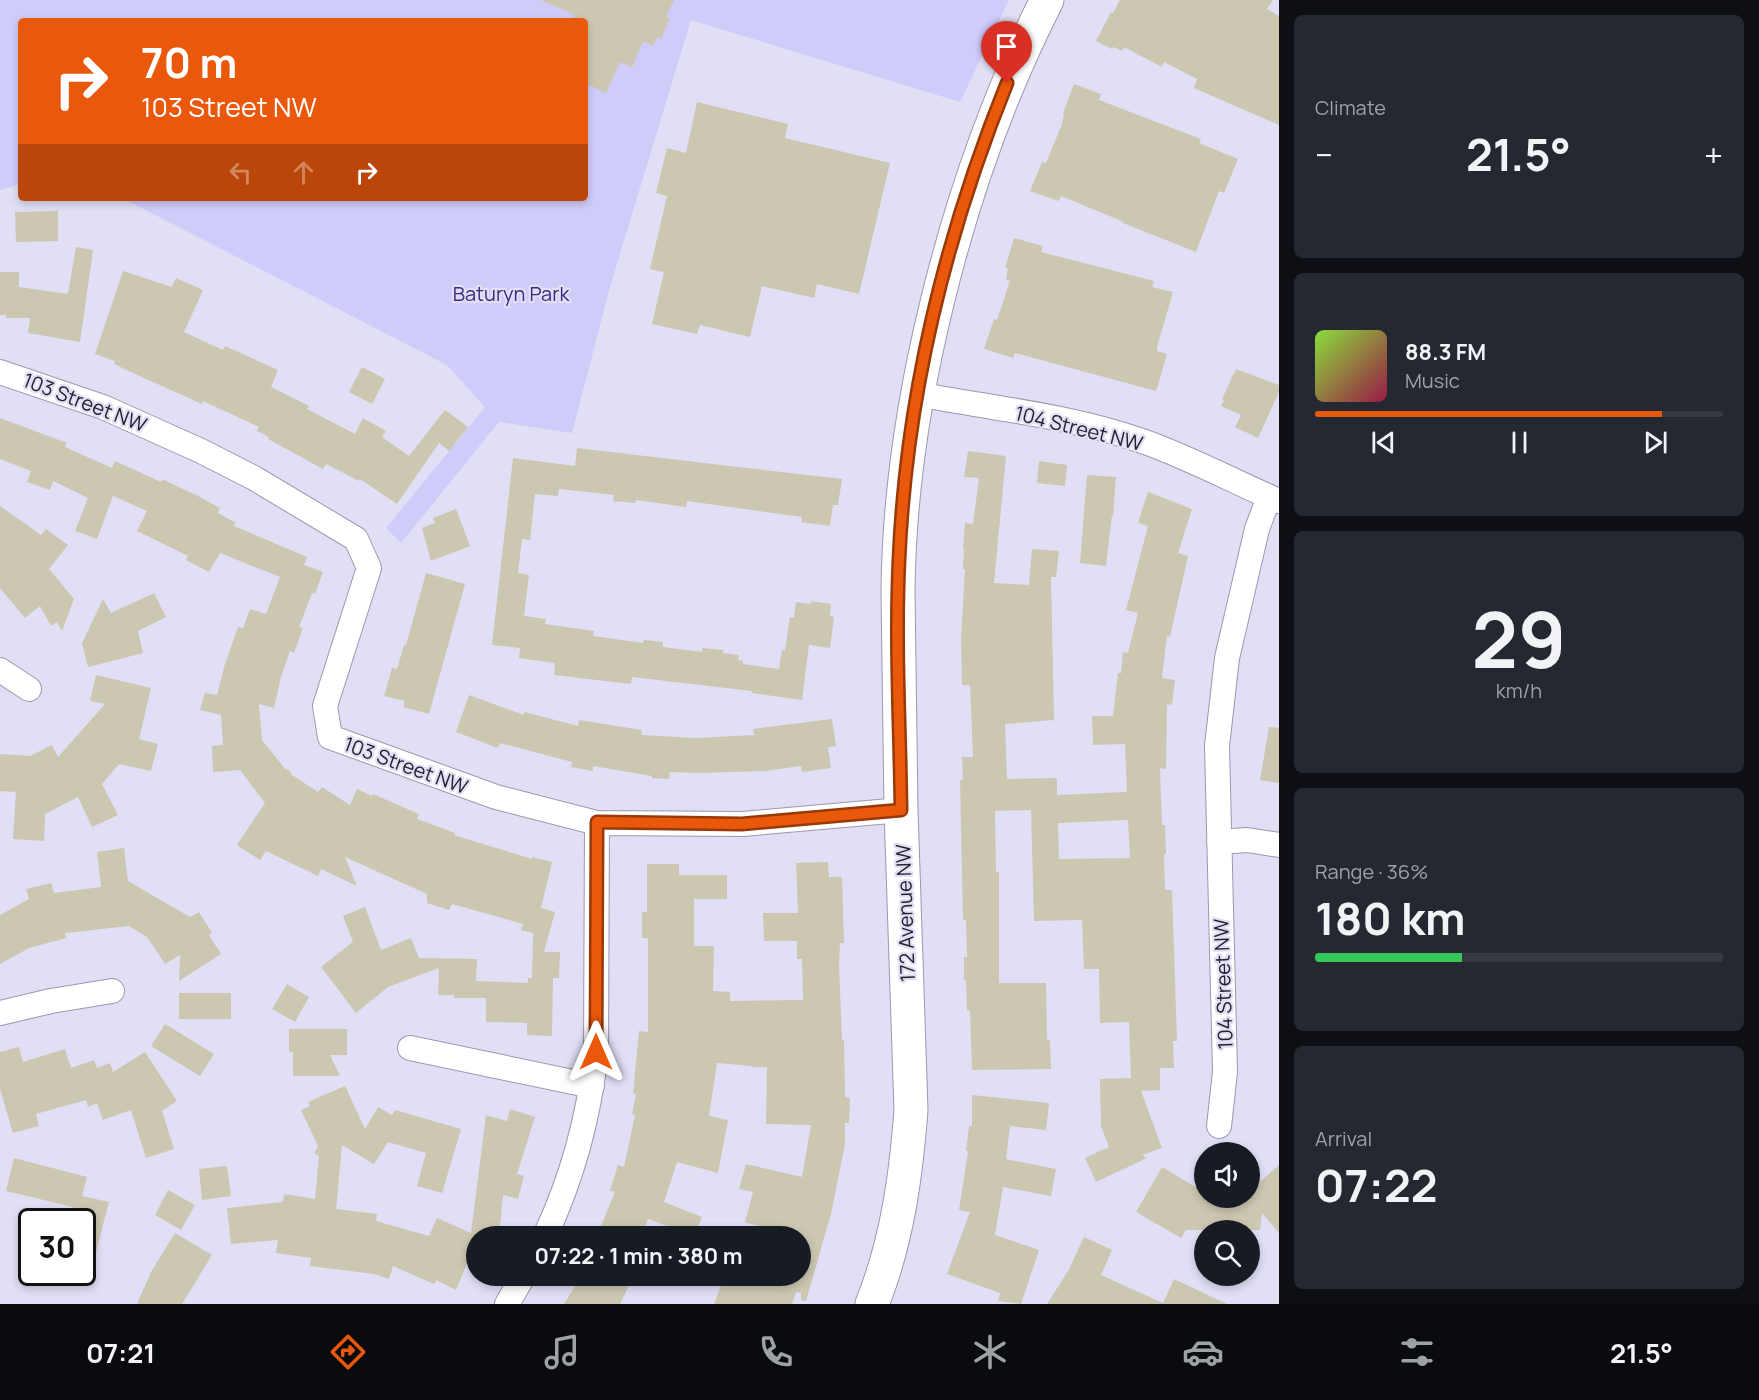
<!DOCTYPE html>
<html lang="en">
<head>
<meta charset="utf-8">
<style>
	:root { --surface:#171b24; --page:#242831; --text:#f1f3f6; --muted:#9ea1a6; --line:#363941; --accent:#ea580c }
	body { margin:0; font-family:Manrope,sans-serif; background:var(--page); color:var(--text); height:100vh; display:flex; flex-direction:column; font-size:22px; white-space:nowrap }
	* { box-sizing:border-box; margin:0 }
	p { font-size:20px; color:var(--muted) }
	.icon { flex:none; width:33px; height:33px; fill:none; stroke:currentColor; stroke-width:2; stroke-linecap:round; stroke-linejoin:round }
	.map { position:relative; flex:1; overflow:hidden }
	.details { display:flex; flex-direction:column; gap:15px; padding:15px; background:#0d0f14; width:480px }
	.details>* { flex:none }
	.guide { position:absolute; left:18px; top:18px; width:570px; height:183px; border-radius:6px; box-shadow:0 3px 9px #0003; background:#ea580c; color:#fff; overflow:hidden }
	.controls { position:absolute; left:1194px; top:1142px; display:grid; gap:12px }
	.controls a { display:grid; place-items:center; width:66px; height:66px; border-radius:50%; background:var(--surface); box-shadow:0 3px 9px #0003; font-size:30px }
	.speed { position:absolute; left:18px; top:1208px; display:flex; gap:12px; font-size:30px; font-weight:700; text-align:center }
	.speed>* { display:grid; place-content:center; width:78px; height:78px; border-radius:50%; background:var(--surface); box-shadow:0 3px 9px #0003; line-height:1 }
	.speed .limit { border:3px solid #111; border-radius:9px; background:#fff; color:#111 }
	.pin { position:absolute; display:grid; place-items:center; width:51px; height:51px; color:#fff; margin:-62px -26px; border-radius:50% 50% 50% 0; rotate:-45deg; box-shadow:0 0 6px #0007 }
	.pin .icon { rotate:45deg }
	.me { position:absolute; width:66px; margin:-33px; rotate:0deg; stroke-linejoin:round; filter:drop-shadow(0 0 4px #0008) }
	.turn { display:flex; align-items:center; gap:21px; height:126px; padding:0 24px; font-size:27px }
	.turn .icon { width:78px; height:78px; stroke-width:2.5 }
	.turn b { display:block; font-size:42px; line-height:51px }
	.lanes { display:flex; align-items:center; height:57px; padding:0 24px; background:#0003; justify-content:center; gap:30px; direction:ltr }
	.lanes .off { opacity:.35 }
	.big { font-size:45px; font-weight:700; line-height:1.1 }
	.details .widget { flex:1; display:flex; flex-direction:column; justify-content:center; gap:9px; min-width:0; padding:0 21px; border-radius:9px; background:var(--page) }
	.details .dial { align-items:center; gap:0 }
	.dial b { font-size:78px; line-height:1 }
	.song { display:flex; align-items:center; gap:18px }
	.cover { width:72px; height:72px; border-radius:9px; background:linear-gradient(135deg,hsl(90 70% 55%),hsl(340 70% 35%)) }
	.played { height:6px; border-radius:3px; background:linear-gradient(90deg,var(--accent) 85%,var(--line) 85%) }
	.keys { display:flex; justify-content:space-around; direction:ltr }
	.heat { display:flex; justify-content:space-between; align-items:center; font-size:33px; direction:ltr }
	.charge { height:9px; border-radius:4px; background:linear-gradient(90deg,#34c759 36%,var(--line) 0) }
	.trip { position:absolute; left:466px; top:1226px; width:345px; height:60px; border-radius:30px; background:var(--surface); box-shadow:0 3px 9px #0003; font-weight:700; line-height:60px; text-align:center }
	.tabs { display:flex; height:96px; justify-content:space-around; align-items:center; background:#090b0e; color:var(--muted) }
	.tabs .icon { width:42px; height:42px }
	.tabs .on { color:var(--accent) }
	.tabs b { font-size:27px; color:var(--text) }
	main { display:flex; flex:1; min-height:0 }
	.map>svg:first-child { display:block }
</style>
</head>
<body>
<main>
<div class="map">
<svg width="1279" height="1304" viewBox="0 0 1279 1304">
	<rect width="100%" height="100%" fill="#e1dff6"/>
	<path fill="#cfccfa" d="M0,0H1009L960,102L691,20L610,287L572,433L499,422L401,543L386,528L485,407L447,365L122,198H585V21H21V184L0,190Z"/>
	<path fill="#cbc7b1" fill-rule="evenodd" d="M541,0H674L666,17L670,18L661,39L657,37L653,46L643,41L632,67L620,62L606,93L585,83V21H572L575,15Z
		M1120,0H1273L1267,9L1279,16V125L1194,88L1197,79L1164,62L1162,67L1124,47L1122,51L1113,47L1112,49L1096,41L1111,12L1113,13Z
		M1074,84L1101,94L1099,100L1201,139L1199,143L1238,159L1224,193L1219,191L1196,252L1123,223L1124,222L1061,196L1059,201L1030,191L1042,162L1046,163L1062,124L1064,114L1063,113Z
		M697,102L788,124L785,138L890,163L859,294L817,284L814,298L762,286L750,337L700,325L697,334L652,324L664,272L650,269L667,196L656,193L667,148L686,153Z
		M58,211V241L16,242L15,212Z
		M1014,238L1043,246L1041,252L1154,281L1152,287L1173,292L1157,347V351L1167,354L1156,391L1015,353L1013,358L984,349L994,319L997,320L1010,281L1006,279L1008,268H1005Z
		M76,247L93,250L80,342L28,333L30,318H6V315H0V272H19V287L68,294Z
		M123,271L172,287L176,278L203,290L184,332L223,350L225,346L278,370L271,387L309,406L307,409L355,434L363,418L386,431L382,437L409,456L445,410L468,427L449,451L439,443L397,504L360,479L359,481L326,464L323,469L268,439L269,437L257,431L259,427L203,401L202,404L133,373L114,364L115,361L95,354Z
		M362,367L385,379L372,404L349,392Z
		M1236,369L1279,385V392L1258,438L1235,427L1241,415L1221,406L1224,400L1222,399Z
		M0,418L67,443L65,447L112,468L115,461L161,482L162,479L198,496L220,508L218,513L236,523L234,526L307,557L304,565L323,572L315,594L312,593L299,627L303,628L294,653L290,651L281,677L274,708L259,704L262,740L286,770L288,769L292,775L318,792L322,787L350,805L357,789L372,796L373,794L419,814L417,819L455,833L454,835L532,859V857L552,862L541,908L555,912L544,952H560L559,978H553L552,1036L527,1035V1023L486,1022V998H454V995H438L439,968L388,987L356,1013L321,967L353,942L343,916L365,907L381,950L411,938L419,958L477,959L476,981L528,983V978H532L533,933L521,930L523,924L452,904L449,910L427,903V894L345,857L357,886L321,869L318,876L266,851L260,860L237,845L265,803L240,770L213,772L212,746L223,745L221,715L200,710L205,693L217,695L225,664L238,627L243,628L250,609L266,614L280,577L220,553L209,572L186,560L188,556L137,531L147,511L113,496L97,539L75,531L88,498L53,481L50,490L27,482L31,471L0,459Z
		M577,448L842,479L838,505H833L830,526L801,522L802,517L687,501L686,507L636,500L635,503L613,501L614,495L559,489L558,496L535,494L530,540L522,539L518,573L529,575L524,616L546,619L545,624L594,631L593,636L643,643L644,640L663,642V647L702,652V648L723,650V653L739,655L738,660L743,661V664L779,669L782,650L785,651L790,617L794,618L796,602L811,604V601L831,604L830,616L834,617L830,648L809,645L802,700L752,693V691L632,677L631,684L554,675L555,663L519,658L520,648L492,645L513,458L575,466Z
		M968,451L1006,456L994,583L1029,585L1032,549L1059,551L1056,577H1051L1054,720L1005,724L1007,779L1057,778V795L1127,792L1125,744L1093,745L1092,716H1113L1118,673H1121L1123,652L1128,653L1138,613L1126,610L1148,526L1138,523L1148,492L1192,509L1178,553L1188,556L1170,637L1167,636L1162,678L1175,680L1172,705L1167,704L1166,769L1160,768L1162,825H1165L1166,854L1164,855L1165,890H1172L1177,1041H1173L1174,1068H1160V1090L1141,1091L1162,1148L1142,1155L1147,1158L1096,1182L1085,1158L1109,1147L1101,1126L1100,1079L1131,1078L1129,1022L1100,1023L1099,969H1084L1082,920L1034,921L1031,810L995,811L996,872H999V983H1046L1047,1040H1050L1051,1069L972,1070L970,1010L967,1011L966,980H964V957H967L966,920H963L960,780H963L962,757H973L970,685H962L961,638L965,569H963L964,549H963L965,523L973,524L979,478L964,477ZM1128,820L1130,858L1059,859L1058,823Z
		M1039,461L1067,465L1065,486L1037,483Z
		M1087,475L1116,477L1113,516L1112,515L1106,566L1080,563Z
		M0,506L41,535L46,529L68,545L49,569L74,599L62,631L57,622L51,626L40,606L25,618L0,588Z
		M456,509L470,546L431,561L422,528L435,523L433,518Z
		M426,573L465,584L429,714L403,707L405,701L384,696L392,668L397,669L404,645H406Z
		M154,593L166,617L138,631L143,653L88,667L82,643L103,599L111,613Z
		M96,675L151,688L139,739L158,744L151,771L119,764L102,784L118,815L92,827L78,797L45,814L44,841L13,839L16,792L0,791V754L30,756L52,745L58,757L105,704L90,701Z
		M469,695L524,715V712L578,726L579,720L642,730L641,735L697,738L754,735L753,729L832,719L836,746L828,747L831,768L802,772L801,766L765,771L697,773L670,772L669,779L652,778V776L593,766V771L571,767L572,762L500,743L498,748L456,732Z
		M1269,727L1279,728V783L1260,780Z
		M124,848L128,881L190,917L199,912L212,933L209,935L221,954L179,981L180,955L165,964L147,937L129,926L65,933L66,938L29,948L0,964V915L29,899L26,889L51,883L54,893L101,887L97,852Z
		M828,862L829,877H842L844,943H840L839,966L842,1040H844L845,1097L850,1098L849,1123H845V1144L831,1214L806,1301L801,1300V1293L796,1292L792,1304H714L725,1275H750L756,1278L757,1275H801V1236H791L745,1222L753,1192L739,1189L746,1164L802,1177L811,1125L766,1124L767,1067H752V1066L717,1063L709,1116L728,1120L718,1173L677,1162L664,1202L702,1217L694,1236L648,1219L642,1236H597L615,1192L610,1190L618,1165L624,1167L635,1115L632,1114L636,1094L633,1093L639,1031L648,1032V938H642V912H647V864H679V875H727V899H694V946H714L713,991L730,992V1001L803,1000L802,959H797V941H764L763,913H798L796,863Z
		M287,984L309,997L295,1022L272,1009Z
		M179,993H231V1019H179Z
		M165,1024L214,1054L200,1076L151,1046Z
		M289,1029H347V1055H330L340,1076H293V1052H289Z
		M19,1047L23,1062L65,1049L71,1068L94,1060L97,1068L110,1063L113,1072L145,1052L177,1101L162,1111L174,1149L146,1158L131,1110L103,1120L97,1103L88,1107L86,1100L36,1114L39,1126L13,1133L0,1089V1052Z
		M345,1086L365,1129L378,1107L392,1115L395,1110L461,1129L442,1193L417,1186L426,1153L388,1142L374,1164L342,1145L336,1209L377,1214L376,1221L429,1236L437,1218L471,1233L486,1115L507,1121L510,1109L535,1117L517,1174L524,1176L518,1199L503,1195L499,1236H477V1265L468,1261L456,1290L436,1280L434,1284L393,1266L389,1279L374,1274L310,1266L311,1258L276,1253L278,1240L231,1244L227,1208L283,1202L284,1194L315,1199L319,1156L314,1153L318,1146L301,1110L310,1106L308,1102Z
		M972,1095L1049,1103L1046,1130L1010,1126L1006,1159L1056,1169L1051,1196L1003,1187L995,1235L1039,1250L1021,1304L998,1301L1000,1293L947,1274L970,1212L959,1210L968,1151H966L969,1126H972Z
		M14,1158L87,1177L82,1196L109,1202L89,1279H82V1221H69L73,1207L6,1191Z
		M1279,1165V1233L1262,1213L1260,1230H1186L1181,1238L1136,1212L1162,1167L1204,1192V1197H1250V1191Z
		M227,1166L231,1196L202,1200L199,1169Z
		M168,1190L195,1205L181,1230L155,1215Z
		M175,1233L212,1255L182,1304H137L151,1272Z
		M1084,1237L1112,1250L1101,1275L1163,1303L1174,1279L1227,1304H1047L1068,1271Z
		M582,1275H634L620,1304H564Z"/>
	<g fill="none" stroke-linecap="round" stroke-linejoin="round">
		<g stroke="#9a99ae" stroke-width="26">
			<path id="street" d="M0,372L103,407L201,451L254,478L356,539L369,568L325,706L330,737L496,797L597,823L743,824L901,810
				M916,394C992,408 1072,416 1145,442C1190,458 1235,482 1279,501
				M0,670L29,689
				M1219,842L1247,840L1279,845
				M0,1013L51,1001L112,991
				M410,1048L592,1086
				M1219,1126L1225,1072L1217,746L1227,658L1257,529L1269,497
				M545,1236C573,1177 589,1116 596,1052L597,823
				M507,1304L524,1275"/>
		</g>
		<g stroke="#9a99ae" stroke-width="35">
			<path id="secondary" d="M872,1304C897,1242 906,1176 911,1110L901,810L898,591C899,493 914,397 937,303C963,196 997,98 1047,0"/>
		</g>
		<use href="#street" stroke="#fff" stroke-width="24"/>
		<use href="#secondary" stroke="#fff" stroke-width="33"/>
	</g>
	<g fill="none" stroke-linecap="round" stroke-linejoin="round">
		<g stroke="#983908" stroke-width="15">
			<path id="route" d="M596,1052L597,822L742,824L901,810C900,727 895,643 899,560C906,396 946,234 1007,83"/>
		</g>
		<use href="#route" stroke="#ea580c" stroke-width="10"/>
	</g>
	<g text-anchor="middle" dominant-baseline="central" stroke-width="4.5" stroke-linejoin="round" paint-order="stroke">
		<g font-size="20" fill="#3e2880" stroke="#e1dff6">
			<text x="511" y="293">Baturyn Park</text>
		</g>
		<g font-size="20" fill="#23232b" stroke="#e1dff6">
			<text transform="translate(85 402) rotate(21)">103 Street NW</text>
			<text transform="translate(1079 428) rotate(14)">104 Street NW</text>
			<text transform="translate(406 765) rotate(20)">103 Street NW</text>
			<text transform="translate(905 913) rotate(-92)">172 Avenue NW</text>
			<text transform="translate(1223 984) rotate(-92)">104 Street NW</text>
		</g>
	</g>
</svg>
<div class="controls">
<a><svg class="icon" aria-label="sound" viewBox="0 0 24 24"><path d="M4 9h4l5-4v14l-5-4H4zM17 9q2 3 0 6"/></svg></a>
<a><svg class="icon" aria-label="search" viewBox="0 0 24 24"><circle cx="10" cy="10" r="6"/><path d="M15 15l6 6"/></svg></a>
</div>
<div class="speed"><div class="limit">30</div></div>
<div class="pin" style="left:1007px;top:83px;background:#d93025"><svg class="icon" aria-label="arrive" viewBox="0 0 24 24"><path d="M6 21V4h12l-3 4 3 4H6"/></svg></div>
<svg class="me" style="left:596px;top:1052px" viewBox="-20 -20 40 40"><path d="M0-17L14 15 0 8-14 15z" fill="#ea580c" stroke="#fff" stroke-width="4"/></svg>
<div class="trip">07:22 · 1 min · 380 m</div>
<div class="guide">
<div class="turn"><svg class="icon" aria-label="right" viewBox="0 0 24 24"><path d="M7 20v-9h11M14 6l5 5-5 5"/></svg><div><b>70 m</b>103 Street NW</div></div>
<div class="lanes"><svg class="icon off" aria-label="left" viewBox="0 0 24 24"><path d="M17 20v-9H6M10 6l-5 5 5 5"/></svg><svg class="icon off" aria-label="ahead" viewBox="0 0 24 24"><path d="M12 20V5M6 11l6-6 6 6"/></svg><svg class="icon" aria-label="right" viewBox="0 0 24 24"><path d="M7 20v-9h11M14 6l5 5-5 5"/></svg></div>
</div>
</div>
<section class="details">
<div class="widget"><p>Climate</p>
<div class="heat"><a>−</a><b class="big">21.5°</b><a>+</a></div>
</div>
<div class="widget">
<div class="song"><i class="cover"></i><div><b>88.3 FM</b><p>Music</p></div></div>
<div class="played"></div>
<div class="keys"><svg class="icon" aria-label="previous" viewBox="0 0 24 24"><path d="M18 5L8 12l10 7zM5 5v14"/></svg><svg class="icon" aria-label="pause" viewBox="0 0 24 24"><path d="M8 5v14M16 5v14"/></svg><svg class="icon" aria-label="next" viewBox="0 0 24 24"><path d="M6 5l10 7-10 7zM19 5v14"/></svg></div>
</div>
<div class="widget dial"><b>29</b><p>km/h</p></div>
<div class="widget"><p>Range · 36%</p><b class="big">180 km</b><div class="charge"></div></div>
<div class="widget"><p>Arrival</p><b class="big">07:22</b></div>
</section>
</main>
<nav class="tabs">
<b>07:21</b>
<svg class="icon on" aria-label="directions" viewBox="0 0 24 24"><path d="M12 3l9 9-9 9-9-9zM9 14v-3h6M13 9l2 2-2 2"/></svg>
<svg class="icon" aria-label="music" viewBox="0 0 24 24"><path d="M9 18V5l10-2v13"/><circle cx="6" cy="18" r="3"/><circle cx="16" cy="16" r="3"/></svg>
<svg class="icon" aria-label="phone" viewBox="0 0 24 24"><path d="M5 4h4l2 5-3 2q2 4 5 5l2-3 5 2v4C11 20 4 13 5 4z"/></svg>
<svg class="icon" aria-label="climate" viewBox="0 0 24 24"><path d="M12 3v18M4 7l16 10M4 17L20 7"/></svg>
<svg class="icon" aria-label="car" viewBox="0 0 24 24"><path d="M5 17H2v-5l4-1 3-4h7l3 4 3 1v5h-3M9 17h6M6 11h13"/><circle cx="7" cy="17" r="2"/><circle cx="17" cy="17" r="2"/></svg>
<svg class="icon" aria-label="filters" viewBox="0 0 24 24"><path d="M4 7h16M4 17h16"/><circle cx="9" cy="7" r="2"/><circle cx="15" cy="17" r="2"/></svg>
<b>21.5°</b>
</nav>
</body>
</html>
